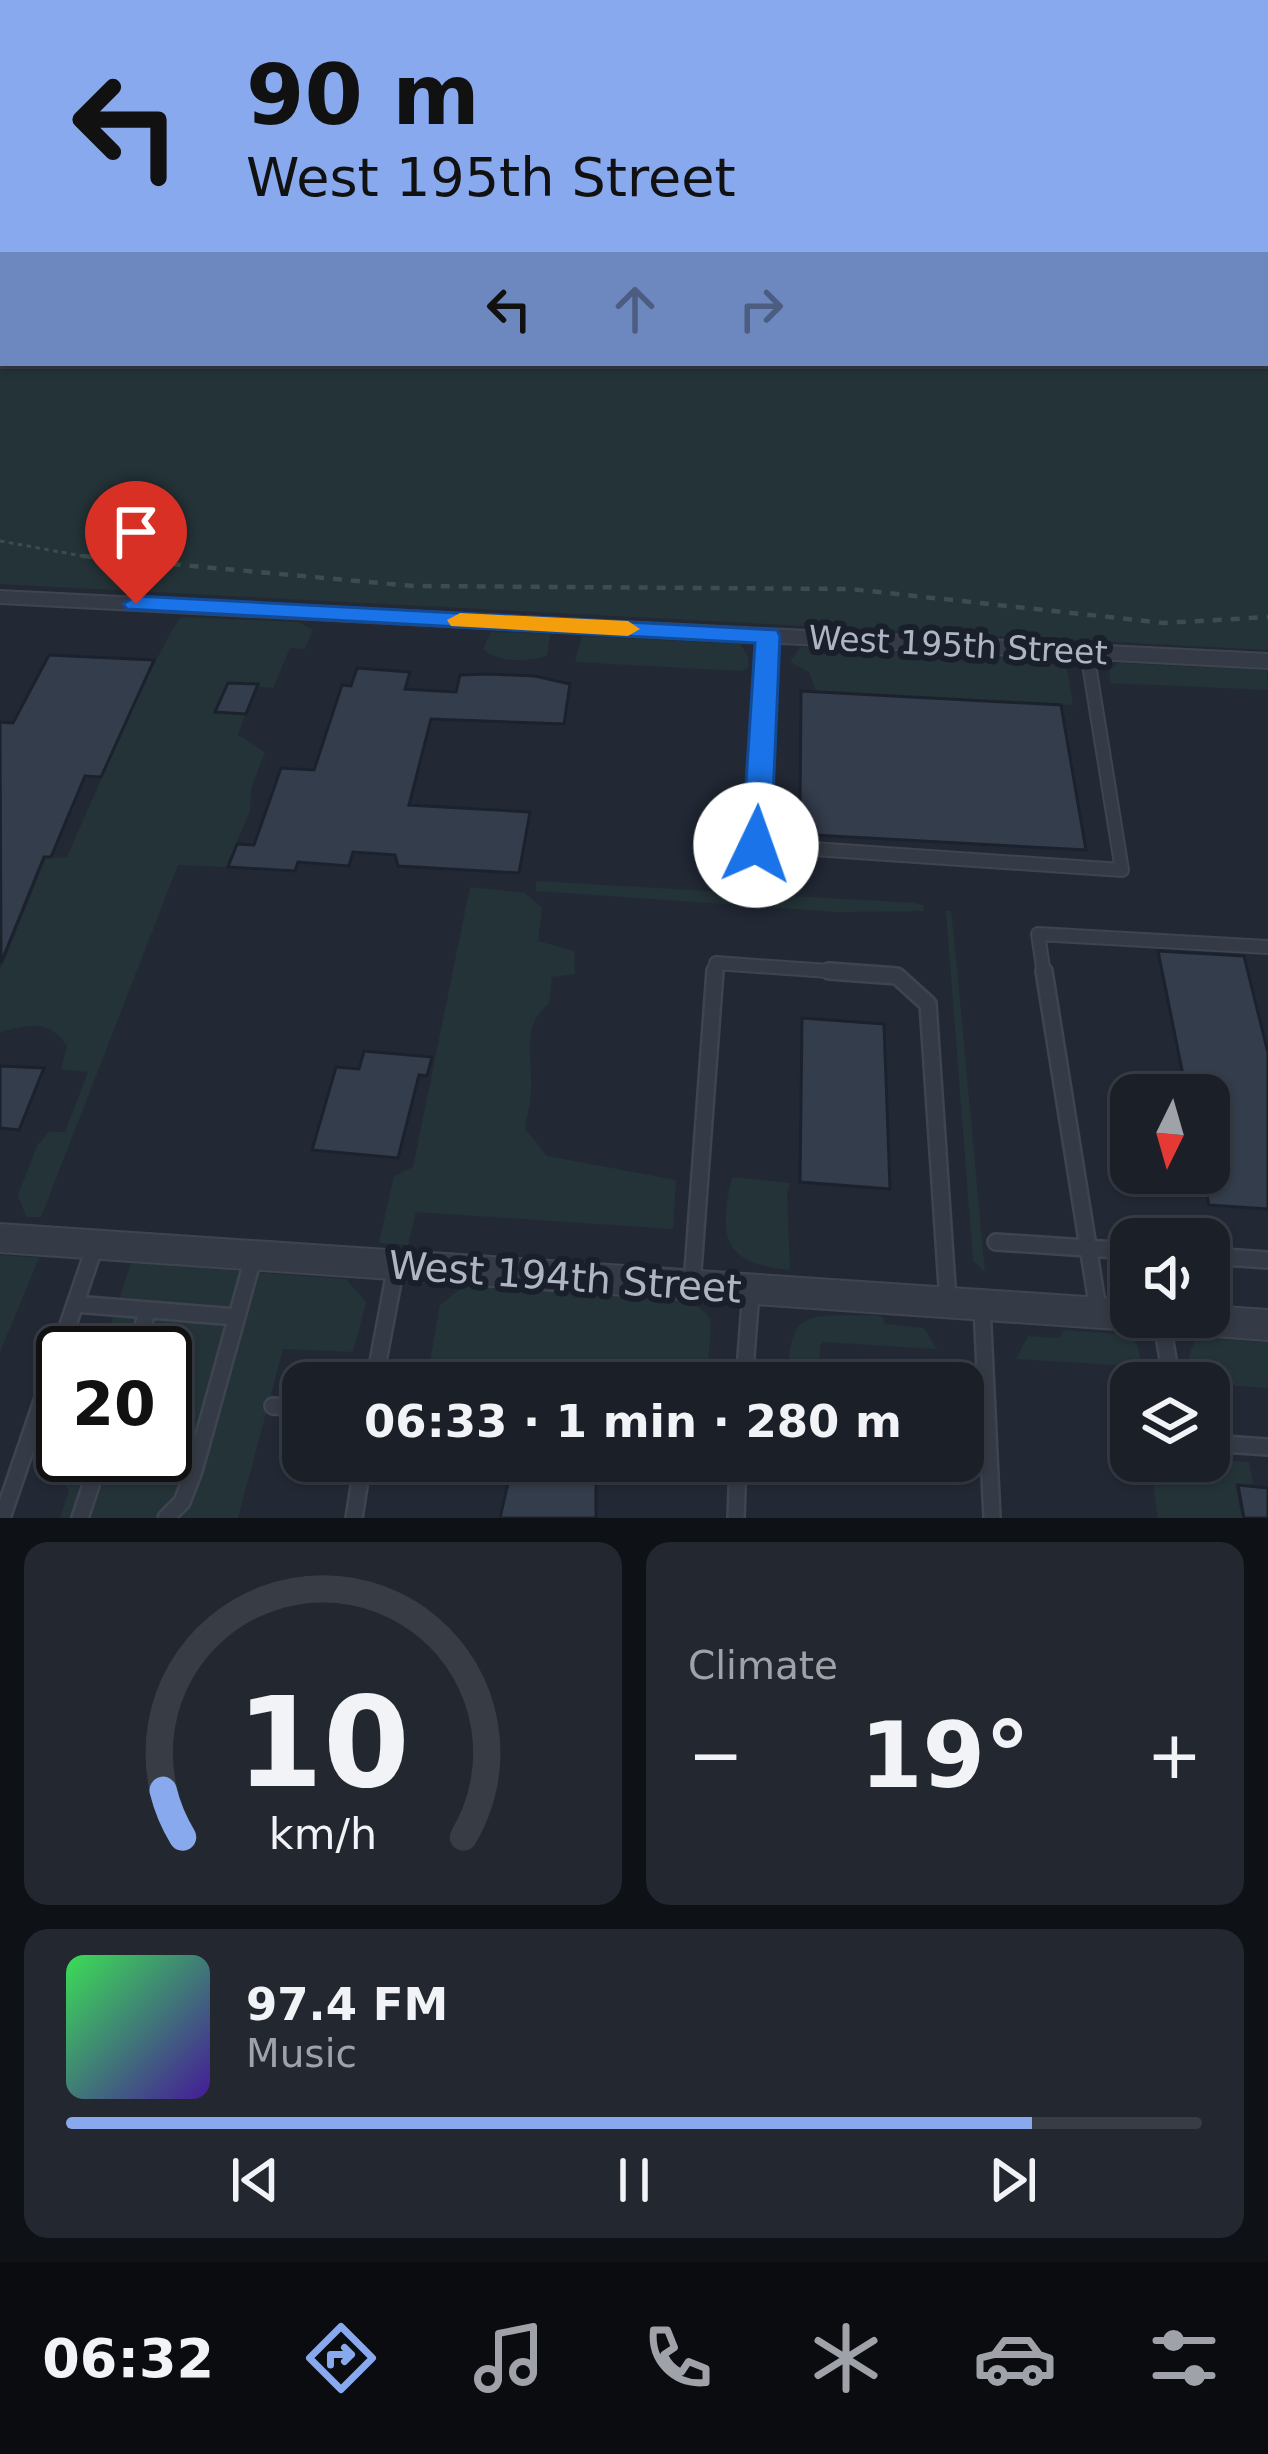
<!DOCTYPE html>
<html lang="en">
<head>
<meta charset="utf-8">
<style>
	:root { --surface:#1a1f28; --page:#232730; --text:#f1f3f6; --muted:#9fa2a8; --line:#383d45; --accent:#89a9ef }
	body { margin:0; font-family:"DejaVu Sans",sans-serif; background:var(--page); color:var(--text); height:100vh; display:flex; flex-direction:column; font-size:45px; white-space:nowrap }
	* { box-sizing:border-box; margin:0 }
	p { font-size:39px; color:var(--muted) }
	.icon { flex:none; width:66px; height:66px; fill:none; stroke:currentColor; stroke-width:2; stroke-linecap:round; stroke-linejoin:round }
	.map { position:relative; height:1518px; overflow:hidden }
	.panel { display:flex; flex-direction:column; gap:24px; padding:24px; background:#0e1116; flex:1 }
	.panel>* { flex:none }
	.banner { position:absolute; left:0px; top:0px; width:1269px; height:366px; box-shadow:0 3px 9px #0004,0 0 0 3px var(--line); background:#89a9ef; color:#111; overflow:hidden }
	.needle { width:78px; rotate:185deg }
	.tools { position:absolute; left:1110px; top:1074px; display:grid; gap:24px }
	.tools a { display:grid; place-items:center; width:120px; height:120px; border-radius:24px; background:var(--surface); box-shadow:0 3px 9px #0004,0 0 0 3px var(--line); font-size:60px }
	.speed { position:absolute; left:36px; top:1326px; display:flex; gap:24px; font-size:60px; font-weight:700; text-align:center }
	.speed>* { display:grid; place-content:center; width:156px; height:156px; border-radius:50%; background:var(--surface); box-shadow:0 3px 9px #0004,0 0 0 3px var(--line); line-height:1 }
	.speed .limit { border:6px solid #111; border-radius:18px; background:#fff; color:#111 }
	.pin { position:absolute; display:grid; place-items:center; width:102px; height:102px; color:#fff; margin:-123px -51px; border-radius:50% 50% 50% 0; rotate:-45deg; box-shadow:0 0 12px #0007 }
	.pin .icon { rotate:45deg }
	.me { position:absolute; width:132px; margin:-66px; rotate:3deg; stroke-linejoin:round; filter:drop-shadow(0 0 9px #0008) }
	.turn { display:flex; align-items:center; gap:42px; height:252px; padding:0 48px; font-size:54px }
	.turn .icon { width:156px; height:156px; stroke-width:2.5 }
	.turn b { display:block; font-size:84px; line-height:102px }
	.lanes { display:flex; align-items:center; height:114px; padding:0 48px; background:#0003; justify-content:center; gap:60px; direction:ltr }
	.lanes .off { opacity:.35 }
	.big { font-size:90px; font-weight:700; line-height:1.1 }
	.panel .tile { flex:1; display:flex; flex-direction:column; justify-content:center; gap:18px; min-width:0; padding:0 42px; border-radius:24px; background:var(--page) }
	.panel .dial { align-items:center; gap:0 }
	.dial svg { height:312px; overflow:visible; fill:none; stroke:var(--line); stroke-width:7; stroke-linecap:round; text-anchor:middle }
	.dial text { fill:var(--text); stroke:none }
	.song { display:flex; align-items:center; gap:36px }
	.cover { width:144px; height:144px; border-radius:18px; background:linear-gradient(135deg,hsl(130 70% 55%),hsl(260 70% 35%)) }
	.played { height:12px; border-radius:6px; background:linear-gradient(90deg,var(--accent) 85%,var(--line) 85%) }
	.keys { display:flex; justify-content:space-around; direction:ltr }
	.heat { display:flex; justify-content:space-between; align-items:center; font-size:66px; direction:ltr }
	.panel .tiles { flex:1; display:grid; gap:24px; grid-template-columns:1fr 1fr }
	.tile:last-child { grid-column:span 2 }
	.trip { position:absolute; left:282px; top:1362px; width:702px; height:120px; border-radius:24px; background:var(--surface); box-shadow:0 3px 9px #0004,0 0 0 3px var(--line); font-weight:700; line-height:120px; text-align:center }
	.menu { display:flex; height:192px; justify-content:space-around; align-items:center; background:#0a0c10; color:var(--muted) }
	.menu .icon { width:84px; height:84px }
	.menu .active { color:var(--accent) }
	.menu b { font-size:54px; color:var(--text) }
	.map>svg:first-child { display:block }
</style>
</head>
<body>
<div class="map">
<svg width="1268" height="1518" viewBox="0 0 1268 1518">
	<rect width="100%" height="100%" fill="#222935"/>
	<path fill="#243337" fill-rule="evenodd" d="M0,0H1268V650L0,584ZM3,3H1266V363H3Z
		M182,617L299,622L313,630L305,649L290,648L273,688L227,683L214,713L245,715L238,735L265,752L251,788L250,811L226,867L178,865L41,1217H26L18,1195L37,1146L49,1132H65L88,1072L61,1069L67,1046C49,1018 28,1025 0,1032V970L46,858L67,857C82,823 168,624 182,617Z
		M491,632L550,634L547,655C530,663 497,662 483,649Z
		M582,636L740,644L748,656L749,667L742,671L575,662Z
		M800,647L1057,659L1067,669L1073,705L816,691L809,672L790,662Z
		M1118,663L1267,670L1268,690L1111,683L1109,671Z
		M536,881L914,903L923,905L924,911L838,912L536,891Z
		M470,887L525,893L542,908L538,941L574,951L575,974L552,977L549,1004C520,1025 533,1058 531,1089C531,1102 527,1116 525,1129L547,1156L676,1180L673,1229L416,1212L408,1245L379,1243L394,1176L413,1167Z
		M946,911H951L956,958L985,1273L973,1260Z
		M732,1177L791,1183L787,1192L790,1270C724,1264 718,1238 732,1177Z
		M0,1255L39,1258L0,1352Z
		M131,1263L346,1279L366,1302L353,1352L283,1349L238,1518H60L69,1491L61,1477L68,1455H165V1353H101Z
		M464,1286L693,1302L708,1315L711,1322L707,1383H603L560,1374L499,1383H426L440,1305Z
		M873,1315L883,1317L885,1324L924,1328L937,1349L824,1342L820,1345L819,1381L788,1379C789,1306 808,1317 873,1315Z
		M1064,1330L1131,1335L1138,1347L1145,1383H1136L1133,1366L1016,1359L1028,1336L1059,1338Z
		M1195,1338L1268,1342V1388L1194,1383L1189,1357Z
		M1209,1459L1249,1462L1253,1484H1235L1242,1518H1158L1150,1461Z"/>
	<path fill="#343d4c" stroke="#1c222d" stroke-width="3" d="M49,655L154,660L101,777L85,776L51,857H44L1,963L0,722L13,723Z
		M357,668L410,672L405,689L456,692L460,675L488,674L535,676L570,684L564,724L431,719L409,805L530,812L519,873L398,866L395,855L353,852L349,866L298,862L295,871L228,867L237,844L254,845L281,768L314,770L342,685L351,686Z
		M228,683L258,684L246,714L215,712Z
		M801,691L1061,705L1086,850L795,834V812H800Z
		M1158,951L1244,956L1268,1053V1209L1209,1205L1202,1173H1209V1095H1187Z
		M802,1018L884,1024L890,1189L800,1182Z
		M364,1051L432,1057L427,1076L419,1075L398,1158L312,1150L336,1067L359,1069Z
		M0,1066L44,1068L19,1130L0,1128Z
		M513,1461H596V1518H500Z
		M1238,1485L1268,1488V1518H1244Z"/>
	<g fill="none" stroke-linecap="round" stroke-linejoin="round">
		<g stroke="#3e4450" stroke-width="16">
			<path id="lane-far1" d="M768,636L756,845L1122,870L1087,652
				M715,974L716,963L871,974
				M1044,974L1038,934L1268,947"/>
		</g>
		<g stroke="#3e4450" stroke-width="20">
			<path id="lane" d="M829,971L897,976L928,1004L948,1301
				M1044,971L1098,1309
				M996,1242L1131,1251
				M1209,1256L1268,1260
				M692,1284L715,971
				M75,1304L236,1317
				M982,1306L992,1518
				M1161,1318L1172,1383
				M134,1353L148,1310
				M374,1383L396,1266
				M744,1383L751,1291
				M273,1406L303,1408
				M1209,1443L1268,1447
				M2,1518L95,1246
				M80,1518L101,1455
				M166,1518L182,1502L194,1471L254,1255
				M354,1518L363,1461
				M736,1518L738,1461"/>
		</g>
		<g stroke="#3e4450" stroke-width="4">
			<path id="street" d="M0,591L1268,654V668L0,603Z
				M0,1224L1131,1300V1317H1209V1306L1268,1310V1340L1156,1332L1143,1325L1131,1330L0,1252Z"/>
		</g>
		<path stroke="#3c4c4f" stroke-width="3" stroke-dasharray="4.5 4.5" stroke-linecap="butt" d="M163,0L177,3
			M1116,0L1132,3
			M246,3L254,0
			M409,3L429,0
			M0,169L3,165
			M0,541L99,559"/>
		<path stroke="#3c4c4f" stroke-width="4.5" stroke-dasharray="9 9" stroke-linecap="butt" d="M82,556L413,586L851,589L1164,623L1268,617"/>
		<use href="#lane-far1" stroke="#353b46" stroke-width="12"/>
		<use href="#lane" stroke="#353b46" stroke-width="15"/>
		<use href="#street" fill="#353b46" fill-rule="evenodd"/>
	</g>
	<path fill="#1a73e8" stroke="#114b97" stroke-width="3" d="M136,596L777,630L780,636L771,845L756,855L742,845L755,643L127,609L123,604Z"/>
	<path fill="#f59e0b" d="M460,613L628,621L640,629L628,636L451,626L447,620Z"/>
	<g text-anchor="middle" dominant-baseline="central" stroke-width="12" stroke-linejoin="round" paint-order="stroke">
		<g font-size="33" fill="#afb6c3" stroke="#1a202b">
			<text transform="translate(958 645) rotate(3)">West 195th Street</text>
		</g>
		<g font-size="39" fill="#afb6c3" stroke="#1a202b">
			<text transform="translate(565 1277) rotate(4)">West 194th Street</text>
		</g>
	</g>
</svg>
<div class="tools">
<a><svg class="needle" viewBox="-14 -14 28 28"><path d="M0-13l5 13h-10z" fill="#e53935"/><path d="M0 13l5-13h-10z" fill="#9fa2a8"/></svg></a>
<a><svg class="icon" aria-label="sound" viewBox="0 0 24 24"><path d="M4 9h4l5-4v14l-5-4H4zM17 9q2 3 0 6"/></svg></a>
<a><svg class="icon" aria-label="layers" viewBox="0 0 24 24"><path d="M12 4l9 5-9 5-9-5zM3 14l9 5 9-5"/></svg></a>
</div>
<div class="speed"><div class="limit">20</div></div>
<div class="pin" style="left:136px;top:604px;background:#d93025"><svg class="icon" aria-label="arrive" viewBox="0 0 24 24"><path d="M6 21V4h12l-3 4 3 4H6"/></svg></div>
<svg class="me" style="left:756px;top:845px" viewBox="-20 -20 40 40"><circle r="19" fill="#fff"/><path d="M0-13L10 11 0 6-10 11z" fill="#1a73e8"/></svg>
<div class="trip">06:33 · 1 min · 280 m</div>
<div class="banner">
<div class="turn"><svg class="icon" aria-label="left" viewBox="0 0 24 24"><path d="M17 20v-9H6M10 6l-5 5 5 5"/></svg><div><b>90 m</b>West 195th Street</div></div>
<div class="lanes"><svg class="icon" aria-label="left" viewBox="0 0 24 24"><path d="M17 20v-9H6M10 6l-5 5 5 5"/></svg><svg class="icon off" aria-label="ahead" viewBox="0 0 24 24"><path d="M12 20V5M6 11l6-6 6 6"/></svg><svg class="icon off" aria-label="right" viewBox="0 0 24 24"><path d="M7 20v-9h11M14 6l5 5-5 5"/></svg></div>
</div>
</div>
<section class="panel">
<div class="tiles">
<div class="tile dial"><svg viewBox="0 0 100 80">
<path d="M14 69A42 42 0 1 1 86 69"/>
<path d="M14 69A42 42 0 0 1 9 57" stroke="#89a9ef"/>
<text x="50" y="56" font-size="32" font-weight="700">10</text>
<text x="50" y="72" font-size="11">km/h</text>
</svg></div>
<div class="tile"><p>Climate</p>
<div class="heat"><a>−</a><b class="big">19°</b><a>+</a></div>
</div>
<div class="tile">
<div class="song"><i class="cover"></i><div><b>97.4 FM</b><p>Music</p></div></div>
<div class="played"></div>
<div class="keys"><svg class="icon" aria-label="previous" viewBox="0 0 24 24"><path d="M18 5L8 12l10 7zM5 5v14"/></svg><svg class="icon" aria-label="pause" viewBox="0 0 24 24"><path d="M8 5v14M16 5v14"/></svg><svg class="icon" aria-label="next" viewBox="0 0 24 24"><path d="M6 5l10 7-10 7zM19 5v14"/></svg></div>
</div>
</div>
</section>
<nav class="menu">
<b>06:32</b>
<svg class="icon active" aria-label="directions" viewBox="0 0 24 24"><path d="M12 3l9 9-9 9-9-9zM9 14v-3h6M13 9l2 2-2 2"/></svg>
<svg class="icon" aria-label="music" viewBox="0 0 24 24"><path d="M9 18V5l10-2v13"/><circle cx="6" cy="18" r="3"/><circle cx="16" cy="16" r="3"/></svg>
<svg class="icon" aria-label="phone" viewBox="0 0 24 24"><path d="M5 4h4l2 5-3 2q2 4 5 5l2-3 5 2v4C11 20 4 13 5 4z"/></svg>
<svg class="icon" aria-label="climate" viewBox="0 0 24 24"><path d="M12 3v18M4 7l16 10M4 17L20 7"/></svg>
<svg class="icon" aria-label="car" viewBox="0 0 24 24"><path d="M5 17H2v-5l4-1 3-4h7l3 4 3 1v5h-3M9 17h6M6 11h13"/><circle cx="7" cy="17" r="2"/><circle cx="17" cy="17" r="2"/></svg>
<svg class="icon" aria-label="filters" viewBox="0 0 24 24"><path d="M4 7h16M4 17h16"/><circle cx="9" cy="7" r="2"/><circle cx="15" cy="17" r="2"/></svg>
</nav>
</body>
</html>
